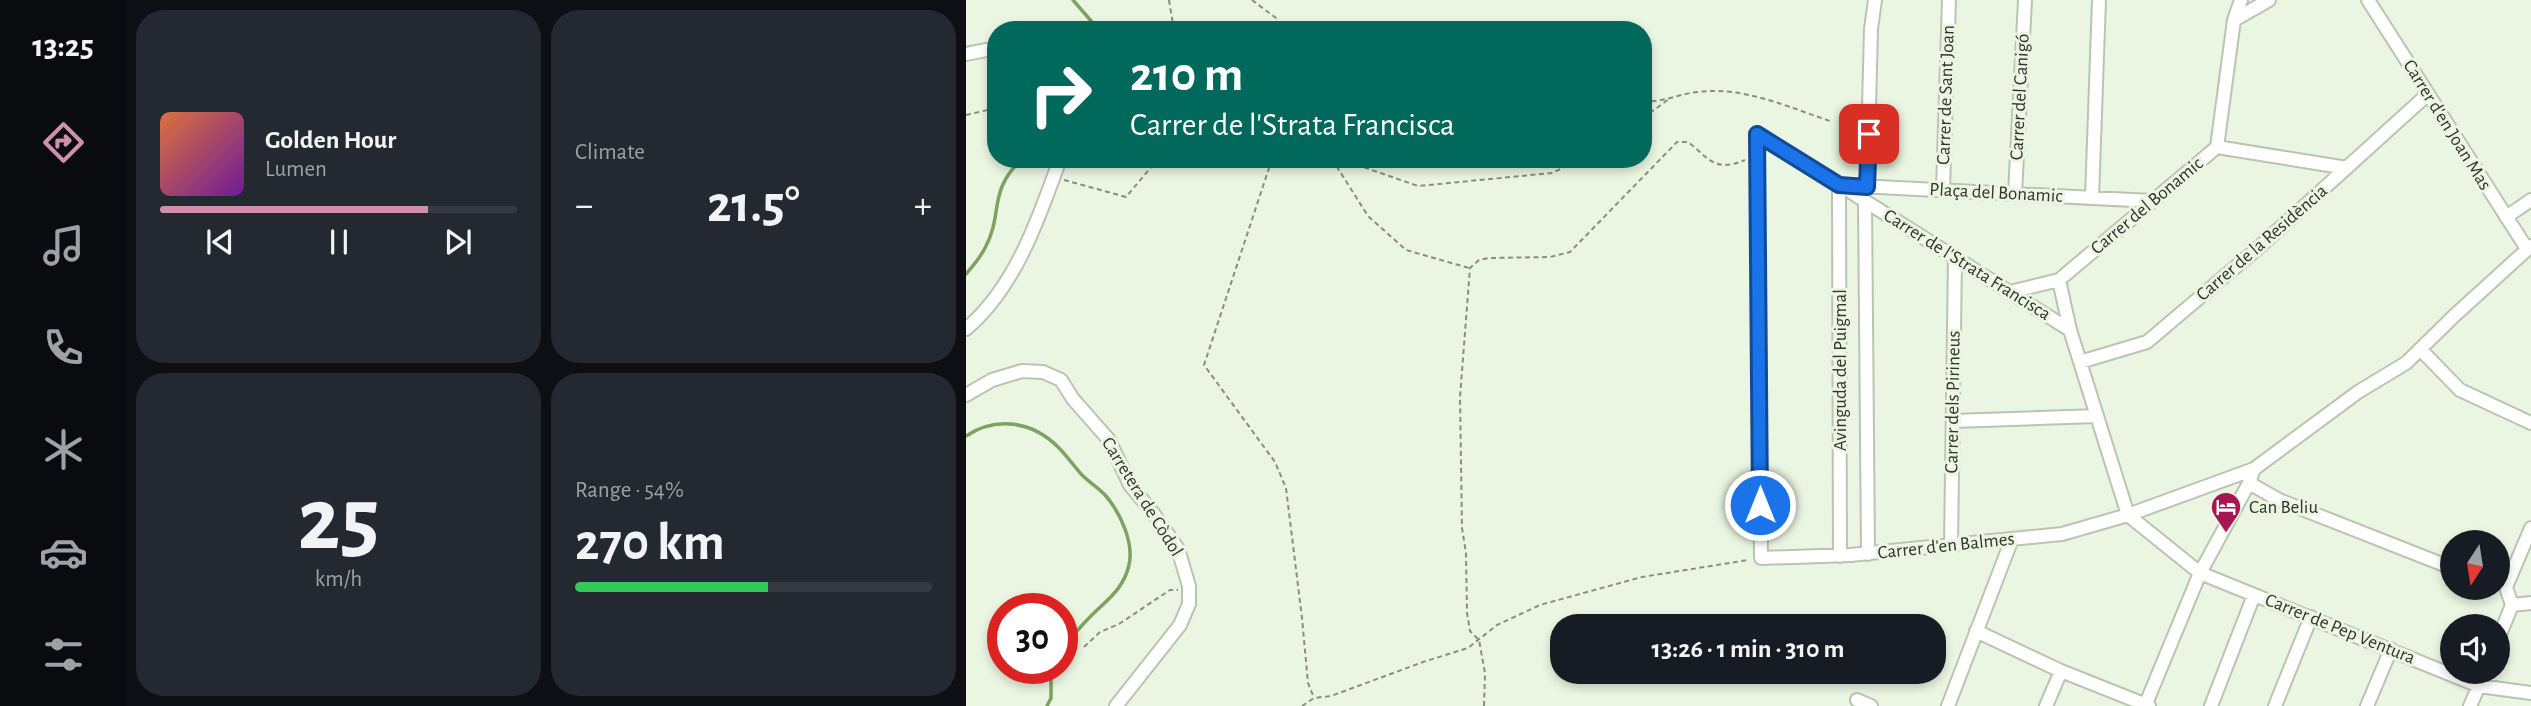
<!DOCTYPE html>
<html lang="en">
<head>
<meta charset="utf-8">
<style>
	:root { --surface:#171b24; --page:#242831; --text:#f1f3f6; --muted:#9ea1a6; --line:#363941; --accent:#d090ad }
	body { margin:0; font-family:"Alegreya Sans",sans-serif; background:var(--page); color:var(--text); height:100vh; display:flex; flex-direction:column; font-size:26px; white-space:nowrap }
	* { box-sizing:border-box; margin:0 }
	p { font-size:23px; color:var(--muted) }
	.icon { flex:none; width:38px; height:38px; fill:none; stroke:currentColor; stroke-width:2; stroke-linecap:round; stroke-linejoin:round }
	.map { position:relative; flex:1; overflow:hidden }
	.details { display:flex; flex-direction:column; gap:10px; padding:10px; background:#0d0f14; width:840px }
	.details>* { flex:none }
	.top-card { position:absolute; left:21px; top:21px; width:665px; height:147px; border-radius:28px; box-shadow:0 4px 10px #0003; background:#00695c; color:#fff; overflow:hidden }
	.needle { width:46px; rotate:192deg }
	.buttons { position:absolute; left:1474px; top:530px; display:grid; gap:14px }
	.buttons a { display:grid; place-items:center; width:70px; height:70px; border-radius:50%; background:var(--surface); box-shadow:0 4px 10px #0003; font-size:35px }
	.speed { position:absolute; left:21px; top:593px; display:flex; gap:14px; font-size:35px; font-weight:700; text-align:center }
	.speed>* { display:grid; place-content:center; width:91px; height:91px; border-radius:50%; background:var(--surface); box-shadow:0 4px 10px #0003; line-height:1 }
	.speed .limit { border:10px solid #d22; background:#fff; color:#111 }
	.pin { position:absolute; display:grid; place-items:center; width:60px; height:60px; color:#fff; margin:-30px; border-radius:14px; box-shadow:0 4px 10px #0006 }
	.me { position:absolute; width:77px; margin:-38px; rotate:0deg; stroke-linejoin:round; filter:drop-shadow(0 0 5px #0008) }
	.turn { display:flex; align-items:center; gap:24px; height:147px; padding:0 28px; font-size:32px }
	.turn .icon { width:91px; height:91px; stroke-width:2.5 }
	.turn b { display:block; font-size:49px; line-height:60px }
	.big { font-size:52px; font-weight:600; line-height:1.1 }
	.details .tile { flex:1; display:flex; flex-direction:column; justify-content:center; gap:10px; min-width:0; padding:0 24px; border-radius:28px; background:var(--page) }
	.details .dial { align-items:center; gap:0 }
	.dial b { font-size:91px; line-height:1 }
	.song { display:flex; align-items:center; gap:21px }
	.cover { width:84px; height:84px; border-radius:10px; background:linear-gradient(135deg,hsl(20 70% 55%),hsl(280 70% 35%)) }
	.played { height:7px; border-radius:4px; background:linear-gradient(90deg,var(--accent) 75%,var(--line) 75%) }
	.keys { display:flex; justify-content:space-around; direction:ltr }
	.heat { display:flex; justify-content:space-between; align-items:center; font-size:38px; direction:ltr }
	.charge { height:10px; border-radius:5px; background:linear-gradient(90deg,#34c759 54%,var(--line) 0) }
	.details .tiles { flex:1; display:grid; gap:10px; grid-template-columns:repeat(2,1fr) }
	.trip { position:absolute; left:584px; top:614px; width:396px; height:70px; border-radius:28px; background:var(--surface); box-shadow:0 4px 10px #0003; font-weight:600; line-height:70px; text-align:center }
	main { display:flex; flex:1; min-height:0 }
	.tab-bar { display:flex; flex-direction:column; width:126px; justify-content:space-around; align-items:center; background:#090b0e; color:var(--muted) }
	.tab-bar .icon { width:49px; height:49px }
	.tab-bar .selected { color:var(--accent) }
	.tab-bar b { font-size:32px; color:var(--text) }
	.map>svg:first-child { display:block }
</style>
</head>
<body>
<main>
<nav class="tab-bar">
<b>13:25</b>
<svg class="icon selected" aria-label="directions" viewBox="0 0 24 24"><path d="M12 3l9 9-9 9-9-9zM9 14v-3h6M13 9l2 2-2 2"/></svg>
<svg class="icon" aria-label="music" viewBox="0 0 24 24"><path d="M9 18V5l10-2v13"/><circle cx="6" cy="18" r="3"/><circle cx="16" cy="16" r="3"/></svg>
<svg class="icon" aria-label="phone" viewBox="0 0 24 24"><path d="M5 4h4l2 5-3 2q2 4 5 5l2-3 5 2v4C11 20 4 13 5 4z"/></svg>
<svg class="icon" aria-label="climate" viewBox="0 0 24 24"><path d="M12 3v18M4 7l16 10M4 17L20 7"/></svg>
<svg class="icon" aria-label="car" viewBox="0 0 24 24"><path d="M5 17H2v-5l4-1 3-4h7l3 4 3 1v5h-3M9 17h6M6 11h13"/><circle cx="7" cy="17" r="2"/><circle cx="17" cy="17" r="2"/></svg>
<svg class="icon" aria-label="filters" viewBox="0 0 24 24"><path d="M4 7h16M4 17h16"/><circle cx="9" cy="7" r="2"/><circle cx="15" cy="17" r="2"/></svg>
</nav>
<section class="details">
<div class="tiles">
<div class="tile">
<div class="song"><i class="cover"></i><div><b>Golden Hour</b><p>Lumen</p></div></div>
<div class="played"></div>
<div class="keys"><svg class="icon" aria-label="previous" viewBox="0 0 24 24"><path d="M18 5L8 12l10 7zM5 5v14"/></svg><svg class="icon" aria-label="pause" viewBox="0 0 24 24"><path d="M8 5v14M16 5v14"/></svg><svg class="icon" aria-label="next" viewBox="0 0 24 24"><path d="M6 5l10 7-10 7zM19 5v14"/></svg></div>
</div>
<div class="tile"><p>Climate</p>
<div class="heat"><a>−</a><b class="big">21.5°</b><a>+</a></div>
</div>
<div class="tile dial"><b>25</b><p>km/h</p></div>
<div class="tile"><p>Range · 54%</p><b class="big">270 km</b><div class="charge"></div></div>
</div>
</section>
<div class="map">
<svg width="1565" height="706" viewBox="0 0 1565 706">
	<rect width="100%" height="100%" fill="#eaf6e2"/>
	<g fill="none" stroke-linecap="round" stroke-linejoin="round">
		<path stroke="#7ea262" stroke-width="3.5" d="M107,0L133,30
			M0,274C7,266 14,258 19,248C38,213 21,192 56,159
			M0,436C30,416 66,421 92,447C101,456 108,466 116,475C124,483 134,489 140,496C155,514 168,543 163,565C157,591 139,601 122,619C113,628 106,638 96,646
			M81,706L85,698V668"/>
		<g stroke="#b9c5b1" stroke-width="16">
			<path id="minor" d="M1402,0L1561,249
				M1268,20L1303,0
				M0,54L30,48
				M791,133L795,558L884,555L1096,534L1162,515L1288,469L1392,392L1440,363L1488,316L1565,246
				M791,133L1104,330
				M1251,147L1381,168
				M901,187L905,29L909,0
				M977,190L983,0
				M1049,194L1059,0
				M1126,198L1133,0
				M899,201L902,554
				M1540,217L1565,200
				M1044,292L1093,280
				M0,329C49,288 73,218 94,159
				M1454,349L1494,390L1565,423
				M1114,362L1181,342L1291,249L1462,94
				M0,395L26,380L56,371L77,372L95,380L107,399L143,440L164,485L187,513L212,549L223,586V604L214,625L150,706
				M987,421L1131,416
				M1283,483L1313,500L1486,568
				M1162,515L1104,330L1093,280L1251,147L1268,20L1275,0
				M1162,515L1234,573L1513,686L1565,693
				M985,545L989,258
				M874,556L873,185L1186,201
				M1546,605L1565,603
				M1010,631L1095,671L1183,706
				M1531,642L1546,605L1540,587L1565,528
				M891,700L905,706
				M982,706L1046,539
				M1080,706L1095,671
				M1179,706L1234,573L1283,483L1288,469
				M1245,706L1288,595
				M1309,706L1345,617
				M1401,706L1425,649
				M1504,706L1519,672"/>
		</g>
		<path stroke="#868f81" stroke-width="2" stroke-dasharray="5 3.5" stroke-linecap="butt" d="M203,0L208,30
			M286,0L310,18L317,30
			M677,101C696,103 712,94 731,92C777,86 822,107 864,121
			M0,115L30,108
			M677,118L703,99
			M306,159L238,365L309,462L320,488L336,618L342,683L348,698
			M366,159L402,216L440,250L503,268
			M374,159L452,186L586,173L615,159
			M98,180L160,197L192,159
			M118,647L134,632L153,624L204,590H212
			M336,706L348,698L365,696L457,662L502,648L531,625L574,605L676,577L782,560
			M518,706L519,673L513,640L504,631L501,613L500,553L496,528L494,397L504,268L513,260L523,258L584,257L604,252L711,142H722C743,158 748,173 779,160"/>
		<use href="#minor" stroke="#fff" stroke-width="12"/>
	</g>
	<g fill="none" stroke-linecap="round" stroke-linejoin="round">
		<g stroke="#114b97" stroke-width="18">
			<path id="route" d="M794,505L791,134L873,185L901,187L903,134"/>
		</g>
		<use href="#route" stroke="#1a73e8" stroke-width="12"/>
	</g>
	<defs>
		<g id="hotel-pin" transform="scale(1.575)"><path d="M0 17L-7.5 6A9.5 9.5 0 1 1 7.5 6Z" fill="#a71653" stroke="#eaf6e2"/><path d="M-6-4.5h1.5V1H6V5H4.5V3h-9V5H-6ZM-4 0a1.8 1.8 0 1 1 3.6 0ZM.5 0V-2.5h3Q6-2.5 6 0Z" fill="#fff"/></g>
	</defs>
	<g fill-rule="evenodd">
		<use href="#hotel-pin" x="1260" y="507"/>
	</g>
	<g text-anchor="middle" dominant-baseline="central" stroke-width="6" stroke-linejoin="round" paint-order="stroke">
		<g font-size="19" fill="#30352d" stroke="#eaf6e2">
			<text transform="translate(980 95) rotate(-88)">Carrer de Sant Joan</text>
			<text transform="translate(1054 97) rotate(-87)">Carrer del Canigó</text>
			<text transform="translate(1481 125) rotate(58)">Carrer d'en Joan Mas</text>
			<text transform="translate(1030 193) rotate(3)">Plaça del Bonamic</text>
			<text transform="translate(1181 206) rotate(-40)">Carrer del Bonamic</text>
			<text transform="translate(1296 243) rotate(-41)">Carrer de la Residència</text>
			<text transform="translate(1001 265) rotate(32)">Carrer de l'Strata Francisca</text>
			<text transform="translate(874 370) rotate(-90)">Avinguda del Puigmal</text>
			<text transform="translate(987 402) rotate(-89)">Carrer dels Pirineus</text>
			<text transform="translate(176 497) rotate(58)">Carretera de Còdol</text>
			<text transform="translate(980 546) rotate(-6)">Carrer d'en Balmes</text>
			<text transform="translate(1374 629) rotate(22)">Carrer de Pep Ventura</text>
		</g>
		<g font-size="19" fill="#30352d" stroke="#eaf6e2" text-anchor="start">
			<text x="1283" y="507">Can Beliu</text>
		</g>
	</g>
</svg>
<div class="buttons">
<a><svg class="needle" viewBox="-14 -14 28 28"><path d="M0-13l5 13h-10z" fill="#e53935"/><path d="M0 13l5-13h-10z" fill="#9ea1a6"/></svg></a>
<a><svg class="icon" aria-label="sound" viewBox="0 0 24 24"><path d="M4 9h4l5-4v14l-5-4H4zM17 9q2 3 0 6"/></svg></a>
</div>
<div class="speed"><div class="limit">30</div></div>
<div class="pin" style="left:903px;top:134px;background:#d93025"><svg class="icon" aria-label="arrive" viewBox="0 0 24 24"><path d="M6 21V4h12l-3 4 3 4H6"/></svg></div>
<svg class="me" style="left:794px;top:505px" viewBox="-20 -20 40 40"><circle r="17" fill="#1a73e8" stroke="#fff" stroke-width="3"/><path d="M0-11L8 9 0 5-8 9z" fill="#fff"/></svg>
<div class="trip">13:26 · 1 min · 310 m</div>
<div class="top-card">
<div class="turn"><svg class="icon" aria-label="right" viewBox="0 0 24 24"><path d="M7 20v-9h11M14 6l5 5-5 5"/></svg><div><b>210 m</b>Carrer de l'Strata Francisca</div></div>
</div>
</div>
</main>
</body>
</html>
